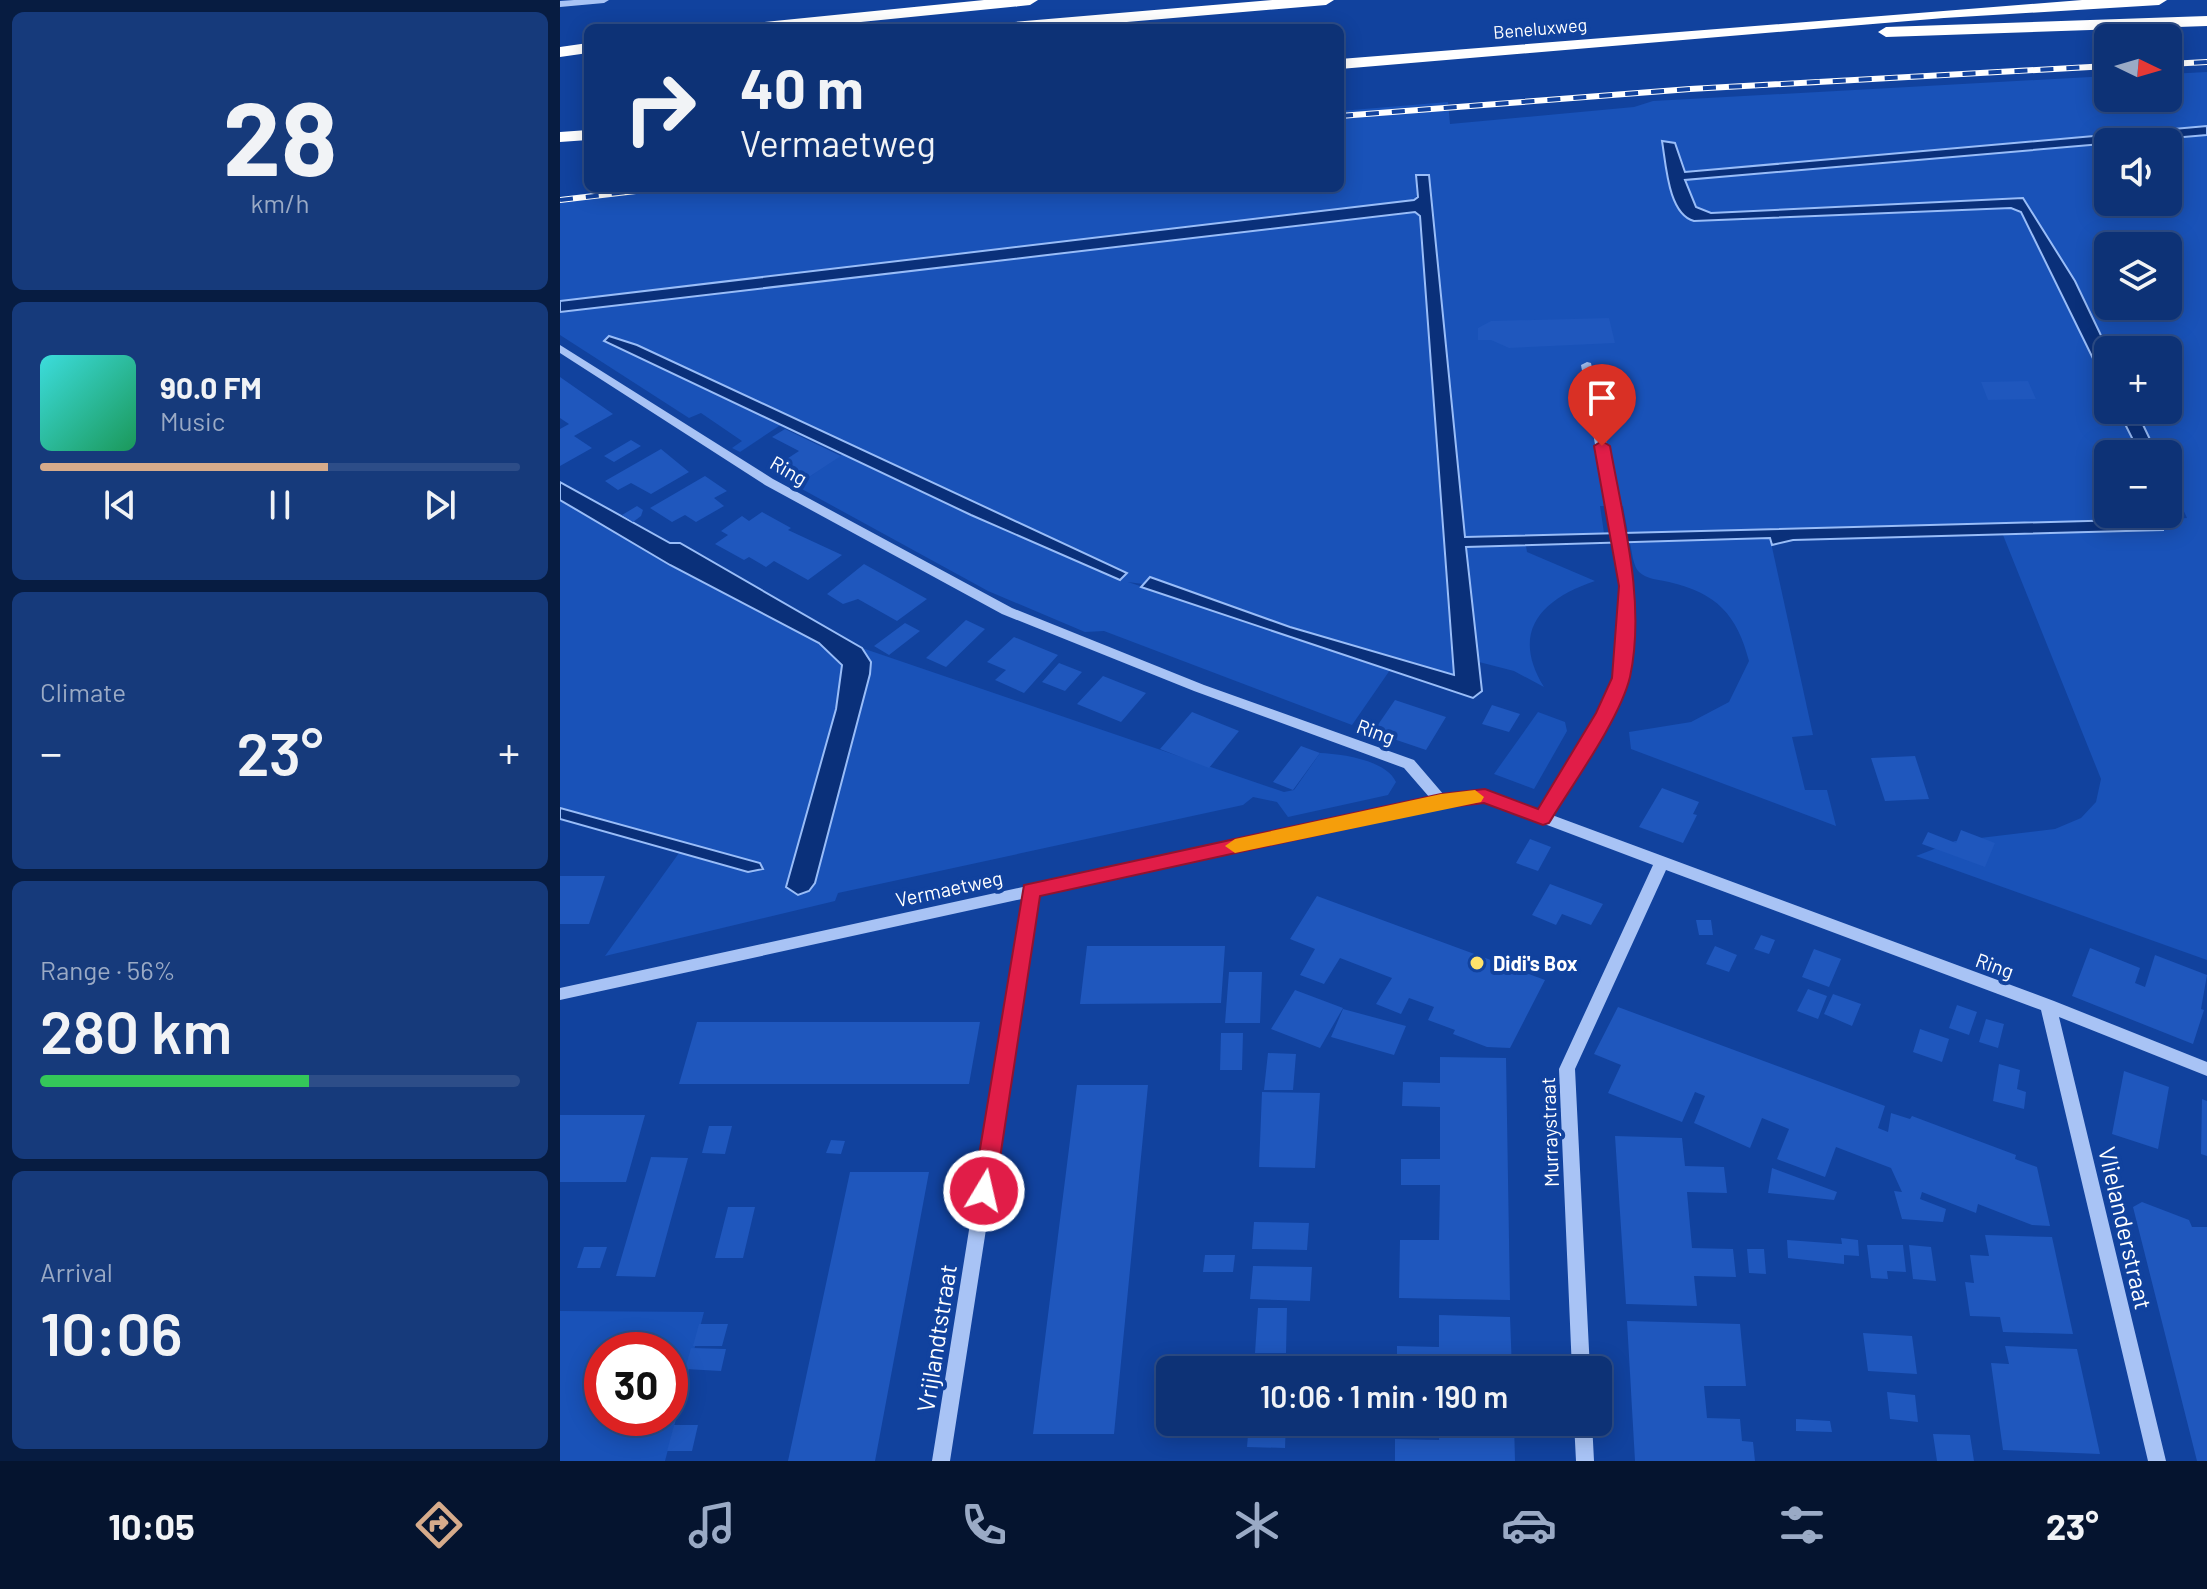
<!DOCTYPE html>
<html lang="en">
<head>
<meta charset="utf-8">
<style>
	:root { --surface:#0d3276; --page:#163a7b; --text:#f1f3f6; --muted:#9aaac5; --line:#2d4d88; --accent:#d6ab8b }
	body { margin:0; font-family:Barlow,sans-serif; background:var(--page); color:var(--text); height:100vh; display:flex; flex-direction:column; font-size:30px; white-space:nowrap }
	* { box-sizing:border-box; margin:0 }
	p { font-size:26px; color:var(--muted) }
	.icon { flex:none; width:44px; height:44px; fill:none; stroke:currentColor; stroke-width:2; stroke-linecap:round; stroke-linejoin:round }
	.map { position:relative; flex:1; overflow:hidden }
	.drawer { display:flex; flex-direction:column; gap:12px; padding:12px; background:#071c41; width:560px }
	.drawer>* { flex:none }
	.banner { position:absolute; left:24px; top:24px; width:760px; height:168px; border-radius:12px; box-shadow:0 4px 20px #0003,0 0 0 2px var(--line); background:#0d3276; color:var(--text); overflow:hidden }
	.needle { width:52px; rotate:95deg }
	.fabs { position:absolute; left:1534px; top:24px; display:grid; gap:16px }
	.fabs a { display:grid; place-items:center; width:88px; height:88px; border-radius:12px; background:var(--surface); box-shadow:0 4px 20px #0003,0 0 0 2px var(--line); font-size:40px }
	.speed { position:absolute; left:24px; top:1332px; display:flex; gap:16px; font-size:40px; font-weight:700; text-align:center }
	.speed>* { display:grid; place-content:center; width:104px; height:104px; border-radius:50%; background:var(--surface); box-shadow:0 4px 20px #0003,0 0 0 2px var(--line); line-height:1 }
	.speed .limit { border:12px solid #d22; background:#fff; color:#111 }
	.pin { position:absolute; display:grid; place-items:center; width:68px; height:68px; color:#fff; margin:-82px -34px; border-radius:50% 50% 50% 0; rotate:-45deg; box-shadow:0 0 8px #0007 }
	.pin .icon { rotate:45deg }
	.me { position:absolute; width:88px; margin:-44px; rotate:9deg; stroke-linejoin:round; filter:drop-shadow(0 0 6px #0008) }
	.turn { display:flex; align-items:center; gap:28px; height:168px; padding:0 24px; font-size:36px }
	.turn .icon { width:104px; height:104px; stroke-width:2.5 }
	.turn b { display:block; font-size:56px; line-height:68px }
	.big { font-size:60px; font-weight:600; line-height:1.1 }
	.drawer .card { flex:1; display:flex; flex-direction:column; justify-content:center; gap:12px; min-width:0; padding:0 28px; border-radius:12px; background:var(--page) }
	.drawer .dial { align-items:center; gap:0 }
	.dial b { font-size:104px; line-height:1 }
	.song { display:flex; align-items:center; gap:24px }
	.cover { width:96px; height:96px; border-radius:12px; background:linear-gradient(135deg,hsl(180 70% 55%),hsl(150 70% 35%)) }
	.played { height:8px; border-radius:4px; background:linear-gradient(90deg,var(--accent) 60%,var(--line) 60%) }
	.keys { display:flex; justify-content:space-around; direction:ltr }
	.heat { display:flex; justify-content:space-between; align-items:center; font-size:44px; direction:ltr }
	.charge { height:12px; border-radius:6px; background:linear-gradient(90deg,#34c759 56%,var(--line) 0) }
	.trip { position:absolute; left:596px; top:1356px; width:456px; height:80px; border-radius:12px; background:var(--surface); box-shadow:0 4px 20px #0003,0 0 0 2px var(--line); font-weight:600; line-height:80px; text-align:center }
	.tabs { display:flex; height:128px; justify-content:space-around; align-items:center; background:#05142f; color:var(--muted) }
	.tabs .icon { width:56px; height:56px }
	.tabs .active { color:var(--accent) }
	.tabs b { font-size:36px; color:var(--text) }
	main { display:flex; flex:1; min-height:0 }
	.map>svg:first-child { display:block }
</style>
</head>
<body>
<main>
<section class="drawer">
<div class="card dial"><b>28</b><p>km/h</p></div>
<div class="card">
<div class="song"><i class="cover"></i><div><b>90.0 FM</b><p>Music</p></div></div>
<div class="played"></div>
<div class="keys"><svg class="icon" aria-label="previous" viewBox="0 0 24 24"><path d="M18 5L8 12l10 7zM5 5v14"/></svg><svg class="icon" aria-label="pause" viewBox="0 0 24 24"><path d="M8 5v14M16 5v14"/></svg><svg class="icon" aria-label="next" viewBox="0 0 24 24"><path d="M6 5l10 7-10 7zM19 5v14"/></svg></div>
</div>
<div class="card"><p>Climate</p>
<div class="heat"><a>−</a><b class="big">23°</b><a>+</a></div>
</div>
<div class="card"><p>Range · 56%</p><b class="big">280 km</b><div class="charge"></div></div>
<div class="card"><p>Arrival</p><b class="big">10:06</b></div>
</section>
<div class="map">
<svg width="1647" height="1461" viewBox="0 0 1647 1461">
	<rect width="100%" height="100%" fill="#11429e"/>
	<path fill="#1952b8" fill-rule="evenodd" d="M1647,72V126L1124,172L1126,218L1451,208L1461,212L1548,389V410H1558L1580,454H1548V514H1608V511L1612,519L1627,518L1608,477V454H1597L1576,410H1608V350H1548L1515,281L1463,198L1151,213L1136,208L1125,180L1647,135V960L1356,856L1395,841L1495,829L1521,818L1536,802L1541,779L1443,535L1602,530V519L1068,533L1063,506H1040L1044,533L904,537L869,175L854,200L0,301V197L70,188H780V111L888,102L890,124L1074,107L1093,101L1548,76V98H1608V74ZM1548,142H1608V202H1548ZM1548,246H1608V306H1548Z
		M855,212L860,216L893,675L730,627L591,577L583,584L568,582L830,670L792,725L544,631L525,632L428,591L209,471L213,468L240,483L283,454L560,580L566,573L77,345L53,337L45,341L222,424L180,452L172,448L182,441L141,413L129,418L0,335V312Z
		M0,500L110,565L259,643L282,666L276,709L226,887L238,895L249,891L255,883L310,674V662L302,648L724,792L734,790L760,753C782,754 826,760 836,782L828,795L728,817L717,802L693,797L683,805L278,893L275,901L45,956L119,853L195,873L145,848L0,808Z
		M1210,538L1253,735L1232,737L1245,790H1267L1276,826L1071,749L1069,732L1131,722L1169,702L1189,661C1177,615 1157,593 1109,582C1100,580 1086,579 1079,572C1073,566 1072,552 1070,543Z
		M966,546L967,552L1035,581C981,599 950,632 984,687L954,671L919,662L906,547Z
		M978,712L1005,722L1007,731L974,789L934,774Z
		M0,1311L144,1312L105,1461H0ZM42,1350H110V1418H42Z"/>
	<path fill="#0a307a" stroke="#99bdf8" stroke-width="2" d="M1647,126V135L1125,180L1136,207L1151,213L1463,198L1515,281L1548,350V389L1461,212L1451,208L1134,221C1108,214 1106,164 1102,141L1115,143L1125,172Z
		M856,175H869L905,537L1603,519V530L1233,540L1212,545L1210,538L906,547L922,691L913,698L581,587L590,577L730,627L894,675L860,216L855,212L0,312V301L854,200L858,197Z
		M49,336L77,345L567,573L560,580L411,515L44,341Z
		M1558,410H1576L1597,454H1580Z
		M0,482L110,543H120L302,648L311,662L310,674L255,883L249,891L238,895L226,887L276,709L282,665L259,643L110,565L0,500Z
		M0,808L200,863L203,869L188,872L0,819Z"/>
	<path fill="#1f57bd" d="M1049,318L1055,343L949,348L931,340H918V328L931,321Z
		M0,377L53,414L14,436L32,448L0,466V429L9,424L0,418Z
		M1468,381L1476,399L1428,400L1421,382Z
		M225,429L281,456L240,483L213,468L239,451L212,437Z
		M71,440L81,446L54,462L44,456Z
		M101,449L129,472L91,494L71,483L58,490L45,481Z
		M145,476L167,491L154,498L164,506L136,522L125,515L112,522L90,508Z
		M77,506L83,510L81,516L73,522L62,515Z
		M202,512L231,528L228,530L282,555L248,580L214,561L206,567L189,557L184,560L155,544L168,535L161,531L182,516L189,521Z
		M304,564L367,599L337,621L298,599L283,604L267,594Z
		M406,620L425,629L386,667L366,658Z
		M345,623L360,631L329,655L314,646Z
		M454,637L498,655L464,693L435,680L446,670L427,662Z
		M499,663L522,672L505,691L482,682Z
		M543,676L586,693L561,722L517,704Z
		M835,700L886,717L866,750L813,732Z
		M932,705L960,714L949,732L922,724Z
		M632,712L679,731L649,768L600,749Z
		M741,746L760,753L733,790L713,782Z
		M1355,756L1369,799L1325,801L1311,758Z
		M1102,788L1139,802L1133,814L1137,815L1123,843L1079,827Z
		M1401,830L1435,843L1425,867L1362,844L1368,832L1396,843Z
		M970,839L991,847L978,871L956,863Z
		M0,876H45L29,924H0Z
		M990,884L1043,904L1031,925L1002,914L996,925L972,915Z
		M757,896L985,980L950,1048L927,1047L893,1034L895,1030L868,1020L874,1007L849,998L841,1014L816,1004L832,978L780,958L764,984L740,975L755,949L730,939Z
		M1136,920H1151L1153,935H1139Z
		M1201,935L1215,940L1209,954L1194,949Z
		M527,946H665L661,1003L520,1004Z
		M1155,946L1177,955L1169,972L1146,964Z
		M1530,948L1580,968L1575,983L1585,987L1595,955L1647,975L1641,1009L1644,1010L1633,1044L1512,996Z
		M1254,949L1281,959L1269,987L1242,977Z
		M669,972H702L700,1023H665Z
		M1248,989L1267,996L1258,1019L1237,1011Z
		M735,990L783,1008L760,1048L711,1029Z
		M1273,994L1301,1004L1292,1026L1264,1014Z
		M1397,1005L1417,1012L1409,1035L1389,1028Z
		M1058,1007L1325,1106L1318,1128L1328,1132L1331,1113L1350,1119L1352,1116L1456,1155L1455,1159L1477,1167L1490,1226L1472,1225L1418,1204L1416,1213L1362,1192L1360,1199L1386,1209L1383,1222L1342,1219L1334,1191L1342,1192L1331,1168L1276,1147L1265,1177L1217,1159L1229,1129L1202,1118L1190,1148L1134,1123L1145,1096L1135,1092L1122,1122L1048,1093L1061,1065L1034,1054Z
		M783,1009L846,1026L834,1055L771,1037Z
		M1426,1019L1444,1024L1438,1048L1419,1042Z
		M137,1022H420L409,1084H119Z
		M1360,1029L1389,1039L1382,1062L1353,1052Z
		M661,1033H683L682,1070H660Z
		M708,1053L736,1054L733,1090H704Z
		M880,1057L946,1058L950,1300L839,1298L840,1240H879L880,1185H841V1159H880V1107L842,1106L843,1082L880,1083Z
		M1439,1064L1460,1070L1457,1089L1466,1092L1464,1109L1433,1101Z
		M1564,1071L1609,1087L1598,1149L1552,1134Z
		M517,1085H588L554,1434H473Z
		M702,1092L760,1093L755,1168L699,1167Z
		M1642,1099L1647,1101V1156L1641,1154Z
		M0,1115H85L66,1182H0Z
		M149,1126H172L165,1154L142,1153Z
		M1055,1136L1122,1138L1125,1166L1164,1167L1167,1193L1127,1192L1132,1248L1173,1249L1176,1277L1134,1276L1137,1306L1066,1304Z
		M271,1140L285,1141L281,1154L266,1153Z
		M91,1157L128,1158L95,1277L56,1276Z
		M1212,1168L1277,1192L1274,1200L1208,1193Z
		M290,1172H369L315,1461H228Z
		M1582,1202L1629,1220L1632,1227H1647V1461H1637L1573,1207Z
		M168,1207H195L183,1258H155Z
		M694,1222L749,1223L747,1250L692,1249Z
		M1425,1235L1492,1237L1513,1334L1443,1332L1440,1317L1410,1316L1405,1282L1414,1283L1410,1255L1429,1256Z
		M1281,1238L1298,1240L1299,1256L1284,1255V1264L1228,1258L1227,1240L1282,1244Z
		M1307,1245H1343L1346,1272L1327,1271L1328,1279L1311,1278Z
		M1349,1245L1371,1247L1376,1281L1353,1279Z
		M24,1247H47L40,1268H17Z
		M1187,1249H1204L1206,1274L1189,1273Z
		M645,1255H675L673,1272H643Z
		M693,1266L752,1267L750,1301L690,1299Z
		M698,1308H727L726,1353H695Z
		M879,1315L950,1317L952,1370H837V1346L879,1347Z
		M1067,1321L1180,1324L1186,1386H1144L1147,1418L1180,1419L1182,1441L1193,1442L1195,1461H1075Z
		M139,1324H168L162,1346H133Z
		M1303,1333L1352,1336L1357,1374L1308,1371Z
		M1445,1346L1517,1349L1540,1454L1443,1450L1431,1363L1449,1364Z
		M131,1348L166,1349L161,1371L125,1369Z
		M644,1355H668V1370H643Z
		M688,1360L727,1361L726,1370H688Z
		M1327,1392L1355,1395L1358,1422L1330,1419Z
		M1236,1419L1270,1421L1272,1432L1236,1431Z
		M689,1422H726L725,1448L687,1447Z
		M879,1422H954L955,1461H835V1439L879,1440Z
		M114,1425H138L132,1451H107Z
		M1373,1434L1410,1435L1414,1461H1377Z"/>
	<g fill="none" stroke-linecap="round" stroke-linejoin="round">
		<path fill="#a8c3f5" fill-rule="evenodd" d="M14,0H49L44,3L0,7V1Z
			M0,345L213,479L452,608L644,685L854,760L884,795L925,791L980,811L1038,713L1054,678L1060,586L1021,365L1027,362L1031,363L1074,586L1068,678L1052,713L992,815L1494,1001L1647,1062V1076L1499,1017L1606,1461H1588L1481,1010L1106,870L1015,1069L1030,1370H1012L999,1069L1093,865L924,801L881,806L478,895L390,1461H372L462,899L0,1000V988L870,798L844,768L634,691L442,614L205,485L0,353Z
			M1014,1422H1032L1034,1461H1016Z"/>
		<path fill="#fff" fill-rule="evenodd" d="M424,0H478L470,5L241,28H187L195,23Z
			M712,0H774L766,5L497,28H434L442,23Z
			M1522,0H1607L1599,5L1384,18L780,69V59Z
			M1647,16V26L1326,37L1318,32L1326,27Z
			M28,43V53L0,57V47Z
			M28,130V140L0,142V132Z"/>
		<g stroke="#fff" stroke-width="6">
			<path id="rail" d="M1608,64L1647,62
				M780,116L1130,89L1548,66
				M0,200L101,188"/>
		</g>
		<use href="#rail" stroke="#11429e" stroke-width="4" stroke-dasharray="13" stroke-linecap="butt"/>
	</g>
	<path fill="#e11d48" stroke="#92132f" stroke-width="2" d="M1042,441L1050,446C1063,519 1086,603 1070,677C1060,719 1012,785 989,823L983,825L924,803L881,808L480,896L435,1191L432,1198L424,1200L416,1198L413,1191L464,885L881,794L925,789L978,809L1036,713L1052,678L1059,586L1034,446Z"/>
	<path fill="#f59e0b" d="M915,790L924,797L921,802L675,853L665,846L675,839L881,794Z"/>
	<circle fill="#ffe26b" stroke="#11429e" stroke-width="3" cx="917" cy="963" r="8"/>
	<g text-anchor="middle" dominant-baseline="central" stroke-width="8" stroke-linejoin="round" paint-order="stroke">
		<g font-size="18" fill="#fff" stroke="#11429e">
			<text transform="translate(980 28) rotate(-5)">Beneluxweg</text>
		</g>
		<g font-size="20" fill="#fff" stroke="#11429e">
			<text transform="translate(229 470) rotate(30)">Ring</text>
			<text transform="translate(816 731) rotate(20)">Ring</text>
			<text transform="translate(389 888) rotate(-12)">Vermaetweg</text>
			<text transform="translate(1435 965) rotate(20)">Ring</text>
			<text transform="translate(989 1132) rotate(-92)">Murraystraat</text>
		</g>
		<g font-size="20" font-weight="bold" fill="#fff" stroke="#11429e" text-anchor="start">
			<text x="933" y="963">Didi's Box</text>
		</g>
		<g font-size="24" fill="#fff" stroke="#11429e">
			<text transform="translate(1566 1228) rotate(77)">Vlielanderstraat</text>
			<text transform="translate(376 1338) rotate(-81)">Vrijlandtstraat</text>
		</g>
	</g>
</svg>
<div class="fabs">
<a><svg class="needle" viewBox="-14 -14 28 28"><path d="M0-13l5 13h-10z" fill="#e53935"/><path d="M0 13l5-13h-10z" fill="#9aaac5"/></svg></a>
<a><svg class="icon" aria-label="sound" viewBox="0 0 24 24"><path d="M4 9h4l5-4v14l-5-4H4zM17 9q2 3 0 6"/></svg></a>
<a><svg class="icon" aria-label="layers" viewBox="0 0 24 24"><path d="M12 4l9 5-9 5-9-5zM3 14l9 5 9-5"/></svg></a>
<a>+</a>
<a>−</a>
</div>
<div class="speed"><div class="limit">30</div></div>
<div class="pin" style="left:1042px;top:446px;background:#d93025"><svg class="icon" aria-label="arrive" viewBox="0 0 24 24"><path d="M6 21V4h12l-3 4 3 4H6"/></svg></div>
<svg class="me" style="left:424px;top:1191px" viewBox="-20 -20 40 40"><circle r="17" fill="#e11d48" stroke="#fff" stroke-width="3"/><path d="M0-11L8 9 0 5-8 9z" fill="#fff"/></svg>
<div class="trip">10:06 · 1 min · 190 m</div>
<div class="banner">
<div class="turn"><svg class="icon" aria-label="right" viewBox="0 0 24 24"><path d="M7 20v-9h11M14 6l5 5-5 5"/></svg><div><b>40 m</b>Vermaetweg</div></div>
</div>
</div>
</main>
<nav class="tabs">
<b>10:05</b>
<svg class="icon active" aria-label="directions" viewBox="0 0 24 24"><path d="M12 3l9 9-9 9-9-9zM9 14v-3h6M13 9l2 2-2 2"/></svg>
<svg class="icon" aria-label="music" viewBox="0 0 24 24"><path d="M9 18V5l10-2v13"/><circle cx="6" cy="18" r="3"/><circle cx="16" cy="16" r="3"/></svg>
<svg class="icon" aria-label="phone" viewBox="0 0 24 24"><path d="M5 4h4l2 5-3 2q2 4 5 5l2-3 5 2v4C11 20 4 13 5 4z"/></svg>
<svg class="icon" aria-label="climate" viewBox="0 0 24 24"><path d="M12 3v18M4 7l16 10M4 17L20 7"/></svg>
<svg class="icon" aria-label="car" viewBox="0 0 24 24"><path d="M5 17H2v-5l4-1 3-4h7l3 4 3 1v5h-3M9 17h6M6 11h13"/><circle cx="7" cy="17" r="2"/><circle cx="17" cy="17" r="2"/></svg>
<svg class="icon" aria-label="filters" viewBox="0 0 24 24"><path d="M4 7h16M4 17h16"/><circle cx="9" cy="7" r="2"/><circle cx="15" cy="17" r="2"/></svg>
<b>23°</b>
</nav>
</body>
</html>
